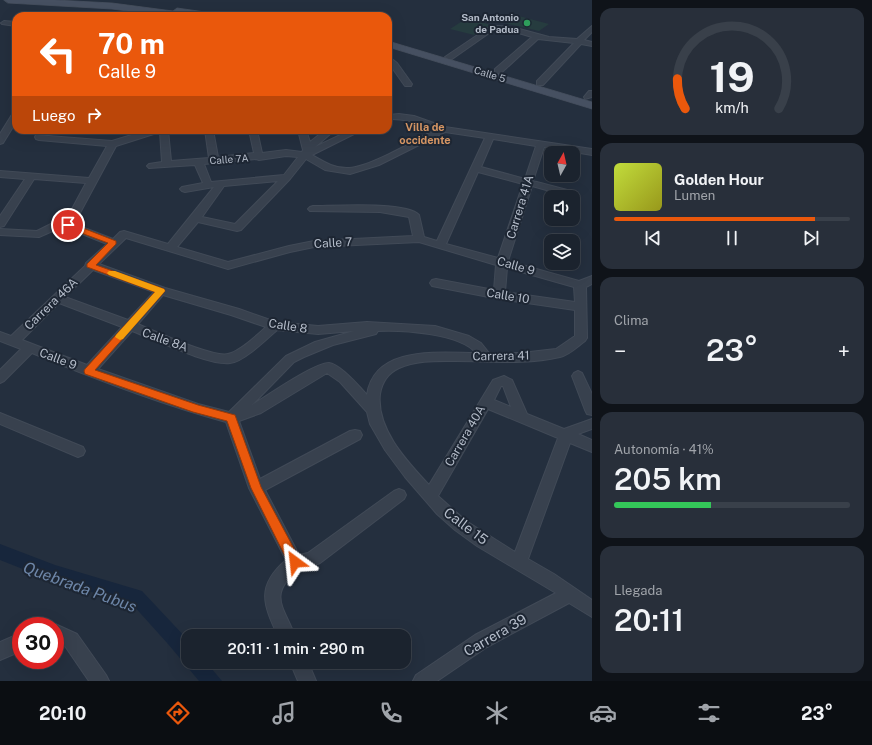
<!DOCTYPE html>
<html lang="es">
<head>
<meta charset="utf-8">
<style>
	:root { --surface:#1b232e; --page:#282f3a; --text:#f1f3f6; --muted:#a0a4aa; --line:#39404a; --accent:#ea580c }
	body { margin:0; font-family:"Public Sans",sans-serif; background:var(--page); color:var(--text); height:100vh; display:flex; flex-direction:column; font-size:15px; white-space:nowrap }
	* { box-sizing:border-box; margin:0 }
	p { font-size:13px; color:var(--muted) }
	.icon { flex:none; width:22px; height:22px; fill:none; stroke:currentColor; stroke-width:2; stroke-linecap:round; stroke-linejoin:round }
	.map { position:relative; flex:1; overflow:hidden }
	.sheet { display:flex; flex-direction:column; gap:8px; padding:8px; background:#0f1319; width:280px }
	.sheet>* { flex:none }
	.hud { position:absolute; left:12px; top:12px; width:380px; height:122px; border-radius:12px; box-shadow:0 4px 16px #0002,0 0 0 1px var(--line); background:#ea580c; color:#fff; overflow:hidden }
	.needle { width:26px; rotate:8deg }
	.controls { position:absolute; left:544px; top:146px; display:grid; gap:8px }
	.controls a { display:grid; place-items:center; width:36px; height:36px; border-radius:8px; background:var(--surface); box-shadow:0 4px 16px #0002,0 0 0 1px var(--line); font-size:20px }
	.speed { position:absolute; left:12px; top:617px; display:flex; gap:8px; font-size:20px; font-weight:700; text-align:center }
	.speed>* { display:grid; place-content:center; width:52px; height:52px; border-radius:50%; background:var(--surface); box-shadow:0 4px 16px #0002,0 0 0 1px var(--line); line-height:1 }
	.speed .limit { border:6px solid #d22; background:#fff; color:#111 }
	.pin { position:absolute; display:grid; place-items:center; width:34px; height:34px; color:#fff; margin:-17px; border:2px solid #fff; border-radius:50%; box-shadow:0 1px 4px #0007 }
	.me { position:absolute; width:44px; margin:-22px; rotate:330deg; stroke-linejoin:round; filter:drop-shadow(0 0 3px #0008) }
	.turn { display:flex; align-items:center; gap:14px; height:84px; padding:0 20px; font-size:18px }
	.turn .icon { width:52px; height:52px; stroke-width:2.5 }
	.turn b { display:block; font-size:28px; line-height:34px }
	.then { display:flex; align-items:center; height:38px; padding:0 20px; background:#0003; gap:8px; font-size:15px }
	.big { font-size:30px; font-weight:600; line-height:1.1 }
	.sheet .widget { flex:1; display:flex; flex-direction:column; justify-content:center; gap:6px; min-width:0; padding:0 14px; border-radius:12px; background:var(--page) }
	.sheet .dial { align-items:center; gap:0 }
	.dial svg { height:104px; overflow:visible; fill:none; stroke:var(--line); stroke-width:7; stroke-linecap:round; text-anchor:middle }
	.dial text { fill:var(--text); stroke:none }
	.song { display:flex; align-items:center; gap:12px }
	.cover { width:48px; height:48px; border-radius:6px; background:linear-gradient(135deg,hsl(70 70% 55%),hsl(60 70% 35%)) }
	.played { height:4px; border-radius:2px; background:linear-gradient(90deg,var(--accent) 85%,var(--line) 85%) }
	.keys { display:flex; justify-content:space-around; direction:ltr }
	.heat { display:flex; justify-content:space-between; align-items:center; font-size:22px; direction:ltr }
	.charge { height:6px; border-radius:3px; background:linear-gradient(90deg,#34c759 41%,var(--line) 0) }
	.trip { position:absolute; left:181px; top:629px; width:230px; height:40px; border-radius:12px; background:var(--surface); box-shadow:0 4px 16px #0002,0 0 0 1px var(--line); font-weight:600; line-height:40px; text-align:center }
	.tabs { display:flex; height:64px; justify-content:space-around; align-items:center; background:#0b0e12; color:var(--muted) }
	.tabs .icon { width:28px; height:28px }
	.tabs .current { color:var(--accent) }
	.tabs b { font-size:18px; color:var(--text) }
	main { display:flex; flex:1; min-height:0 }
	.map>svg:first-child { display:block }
</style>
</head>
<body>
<main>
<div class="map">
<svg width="592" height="681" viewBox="0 0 592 681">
	<rect width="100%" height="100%" fill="#242f3e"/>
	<path fill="#263c3f" d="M515,15L549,24L539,31L505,23Z
		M467,18L491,25L474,35L450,29Z"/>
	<path fill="#17263c" d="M0,544L55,565L142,591L188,640V662H206L222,681H199L168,644L132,604L48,579L0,560Z"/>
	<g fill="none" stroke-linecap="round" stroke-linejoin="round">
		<g stroke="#414a57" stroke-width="2">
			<path id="street" d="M4,21L16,22V26L2,24L1,23Z
				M497,26L512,27L549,37L577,39L592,26V32L584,40L592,42V46L581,44L543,85H537V81L574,43L538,39L501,73H495V69L532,37L512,31H492L452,59H449L445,57L488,28Z
				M388,56L397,63L412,84L411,86H405L388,62Z
				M589,91H592V97L585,99L584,97Z
				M13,113H16V122L3,143L0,144V134Z
				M399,114L414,116L445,127L592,149V155L544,147L533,181L571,191L573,193L568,196L532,186L508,261L579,281L592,276V284L586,287L587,338L585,341C578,346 569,355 560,357C526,365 490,361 456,361C437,361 417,360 399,368C388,373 382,382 380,394C376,429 407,461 429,485L493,380L504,376L512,380L527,414L564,429L592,419V429L578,434L592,440V452L570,443L528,559L554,574L592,600V617L569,603L487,647L437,681H413L416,675L475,635L556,593L477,546L455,530L437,514L405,477L385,450L370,424L367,412L340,382L327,373L261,413L239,421L260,479L350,431L355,430L360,431L362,435L360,439L265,490L299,555L308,553L394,491L399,489L404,491L406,495L404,499L320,563L305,569H298C268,596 283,605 295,636H278C263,604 256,586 286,560L249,488L226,422C160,404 95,379 32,353L4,381L0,383V370L21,349L0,341V332L11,336L85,266L86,263L107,244L67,228L57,229L39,237L0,235V229L37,231L51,224L65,222L86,183L34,179L4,226L0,227V216L25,179L0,177V171L89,178L107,146L39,140L36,139L35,137L36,135L112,141L148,130H168L171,161L209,158L205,130H213L218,157L254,153L249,130H257L262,153L286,150L302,152L303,150L298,130H306L310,142L325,130H335L315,147L351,130H362L312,155C324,162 335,169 349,168C370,167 416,140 437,129C420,124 406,118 388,119V115ZM160,132L162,162L149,164L147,166L149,168L195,165L203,183L182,187L180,189L182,191L185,192L214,187L168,244L124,231L120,232L113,239L74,224L116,146ZM445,132L485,138L437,241L424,237L419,215C407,201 333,206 313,206L310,207L308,209L310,211L380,212L409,217L413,236L314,241L289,246L228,262L177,247L198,222L237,231L241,230L290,179L306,159L325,170L350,174L379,165ZM493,139L536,146L525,179L481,167ZM286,156L298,157L284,175L211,182L204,164L256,159L259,160ZM478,172L523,184L498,258L446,244ZM278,181L235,224L202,217L224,186ZM126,238L228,269L290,252L314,247L419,242L496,265L494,290L436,279L432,280L430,283L432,286L499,299L575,310V336L556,349L521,353H489L481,343L469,336L435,326L367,322L318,326L276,322L239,309L165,288L99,264ZM507,268L574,287L575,302L505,292ZM93,270L154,292L128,320L65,297ZM163,295L231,315L266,327C257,335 241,351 228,354C214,358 154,331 138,324ZM59,303L122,327L87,365L22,340ZM277,330L318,334L354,331L315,342L286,356L229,412L198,404L98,369L132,331C154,339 209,366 230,363C243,362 267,339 277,330ZM378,331C401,330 460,333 476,353C439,353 374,345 367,395C360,387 340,364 329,363C314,363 267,396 252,405L294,362L304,357L333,345L376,334ZM501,386H503L511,407L494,400ZM488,409L558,438L515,552L466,521L438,496Z
				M578,371L582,373L592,394V415L587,414L585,410L572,376L574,373Z
				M0,413L83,447L85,451L83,455L78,457L0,424Z
				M55,624L77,634L106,675L109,681H89L65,646L55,641V626H49Z
				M21,633V651L0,660V642Z
				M290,662H308L316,681H298Z"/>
		</g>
		<g stroke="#414a57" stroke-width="1">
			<path id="secondary" d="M4,0H55L112,3L173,11L177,8L212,13L217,16H167L112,9L8,3Z
				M388,41L592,102V109L388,47Z"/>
		</g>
		<use href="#street" fill="#38414e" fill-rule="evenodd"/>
		<use href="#secondary" fill="#465061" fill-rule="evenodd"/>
	</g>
	<path fill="#ea580c" stroke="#983908" d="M65,223H70L116,241V244L96,265L164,289L165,291L95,370L198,405L235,415L261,487L299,558L301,562L299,566L295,567L290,566L251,488L227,421L193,412L85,374L84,371L85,369L155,292L87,267V264L108,243L65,227Z"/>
	<path fill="#f59e0b" d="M109,271H115L164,289L165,291L123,339L120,340L115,337L116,335L155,292L109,275L107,273Z"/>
	<circle fill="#2e9e5b" stroke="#1d2633" stroke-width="1.5" cx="527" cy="23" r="4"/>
	<g text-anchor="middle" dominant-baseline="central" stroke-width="4" stroke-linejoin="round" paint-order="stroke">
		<g font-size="10" font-weight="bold" fill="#b4bcc9" stroke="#1d2633" text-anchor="end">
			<text x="519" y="17">San Antonio<tspan x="519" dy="12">de Padua</tspan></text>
		</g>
		<g font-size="10" fill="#b4bcc9" stroke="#1d2633">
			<text transform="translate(490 74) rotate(17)">Calle 5</text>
			<text transform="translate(229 159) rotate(-4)">Calle 7A</text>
		</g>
		<g font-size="11" font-weight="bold" fill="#d59563" stroke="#1d2633">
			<text x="425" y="127">Villa de<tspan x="425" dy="13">occidente</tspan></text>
		</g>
		<g font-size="12" fill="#b4bcc9" stroke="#1d2633">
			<text transform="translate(520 207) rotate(-73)">Carrera 41A</text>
			<text transform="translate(333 243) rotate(-3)">Calle 7</text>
			<text transform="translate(516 266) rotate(16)">Calle 9</text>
			<text transform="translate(508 296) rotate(9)">Calle 10</text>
			<text transform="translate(51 304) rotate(-44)">Carrera 46A</text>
			<text transform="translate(288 326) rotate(9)">Calle 8</text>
			<text transform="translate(165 340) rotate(20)">Calle 8A</text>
			<text transform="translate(501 356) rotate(-1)">Carrera 41</text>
			<text transform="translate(58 359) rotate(21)">Calle 9</text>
			<text transform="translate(465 436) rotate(-60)">Carrera 40A</text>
		</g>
		<g font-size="14" fill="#b4bcc9" stroke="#1d2633">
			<text transform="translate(466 526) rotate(37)">Calle 15</text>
			<text transform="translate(495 635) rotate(-30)">Carrera 39</text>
		</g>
		<g font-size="16" font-style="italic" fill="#6d86a8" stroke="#1d2633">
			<text transform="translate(80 587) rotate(20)">Quebrada Pubus</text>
		</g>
	</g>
</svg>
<div class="controls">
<a><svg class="needle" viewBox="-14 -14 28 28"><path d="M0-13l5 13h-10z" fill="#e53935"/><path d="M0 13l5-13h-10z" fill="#a0a4aa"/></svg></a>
<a><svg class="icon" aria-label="sound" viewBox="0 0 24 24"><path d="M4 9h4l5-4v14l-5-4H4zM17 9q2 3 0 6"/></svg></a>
<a><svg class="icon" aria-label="layers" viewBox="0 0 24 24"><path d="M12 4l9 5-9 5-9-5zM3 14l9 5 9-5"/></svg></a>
</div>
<div class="speed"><div class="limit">30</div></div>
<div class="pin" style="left:68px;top:225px;background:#d93025"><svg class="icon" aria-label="arrive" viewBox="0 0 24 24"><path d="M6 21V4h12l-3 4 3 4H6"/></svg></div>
<svg class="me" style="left:295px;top:562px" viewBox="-20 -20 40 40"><path d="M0-17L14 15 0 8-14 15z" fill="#ea580c" stroke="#fff" stroke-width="4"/></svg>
<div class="trip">20:11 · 1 min · 290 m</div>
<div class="hud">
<div class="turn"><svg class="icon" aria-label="left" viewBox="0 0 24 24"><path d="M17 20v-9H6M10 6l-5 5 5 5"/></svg><div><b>70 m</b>Calle 9</div></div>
<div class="then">Luego<svg class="icon" aria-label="right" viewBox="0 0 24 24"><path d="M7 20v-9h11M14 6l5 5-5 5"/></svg></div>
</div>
</div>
<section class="sheet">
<div class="widget dial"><svg viewBox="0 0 100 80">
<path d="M14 69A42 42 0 1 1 86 69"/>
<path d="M14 69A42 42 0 0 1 8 46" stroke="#ea580c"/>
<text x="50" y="56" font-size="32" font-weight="700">19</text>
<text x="50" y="72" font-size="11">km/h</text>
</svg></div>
<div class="widget">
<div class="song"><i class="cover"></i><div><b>Golden Hour</b><p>Lumen</p></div></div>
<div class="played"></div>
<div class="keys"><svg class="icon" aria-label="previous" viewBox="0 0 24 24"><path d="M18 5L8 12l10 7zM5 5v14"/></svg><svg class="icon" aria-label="pause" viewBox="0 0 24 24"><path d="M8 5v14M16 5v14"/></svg><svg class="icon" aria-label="next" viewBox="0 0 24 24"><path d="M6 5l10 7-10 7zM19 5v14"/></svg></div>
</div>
<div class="widget"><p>Clima</p>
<div class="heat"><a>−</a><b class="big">23°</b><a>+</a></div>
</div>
<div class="widget"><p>Autonomía · 41%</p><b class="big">205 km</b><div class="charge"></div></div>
<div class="widget"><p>Llegada</p><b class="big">20:11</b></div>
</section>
</main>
<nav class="tabs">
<b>20:10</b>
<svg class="icon current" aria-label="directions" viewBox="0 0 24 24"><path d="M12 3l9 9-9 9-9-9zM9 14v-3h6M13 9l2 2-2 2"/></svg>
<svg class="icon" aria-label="music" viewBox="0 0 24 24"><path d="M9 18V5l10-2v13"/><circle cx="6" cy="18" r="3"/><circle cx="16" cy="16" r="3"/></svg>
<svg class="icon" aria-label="phone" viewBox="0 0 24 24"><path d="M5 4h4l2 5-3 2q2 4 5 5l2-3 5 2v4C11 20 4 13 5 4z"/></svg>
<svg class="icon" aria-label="climate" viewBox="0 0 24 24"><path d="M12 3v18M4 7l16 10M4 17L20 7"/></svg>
<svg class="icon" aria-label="car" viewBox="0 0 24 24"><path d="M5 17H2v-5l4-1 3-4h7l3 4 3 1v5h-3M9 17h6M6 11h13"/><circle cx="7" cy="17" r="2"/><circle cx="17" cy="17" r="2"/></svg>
<svg class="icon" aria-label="filters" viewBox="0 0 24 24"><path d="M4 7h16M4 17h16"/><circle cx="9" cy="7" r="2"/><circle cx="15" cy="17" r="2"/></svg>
<b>23°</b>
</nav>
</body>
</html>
